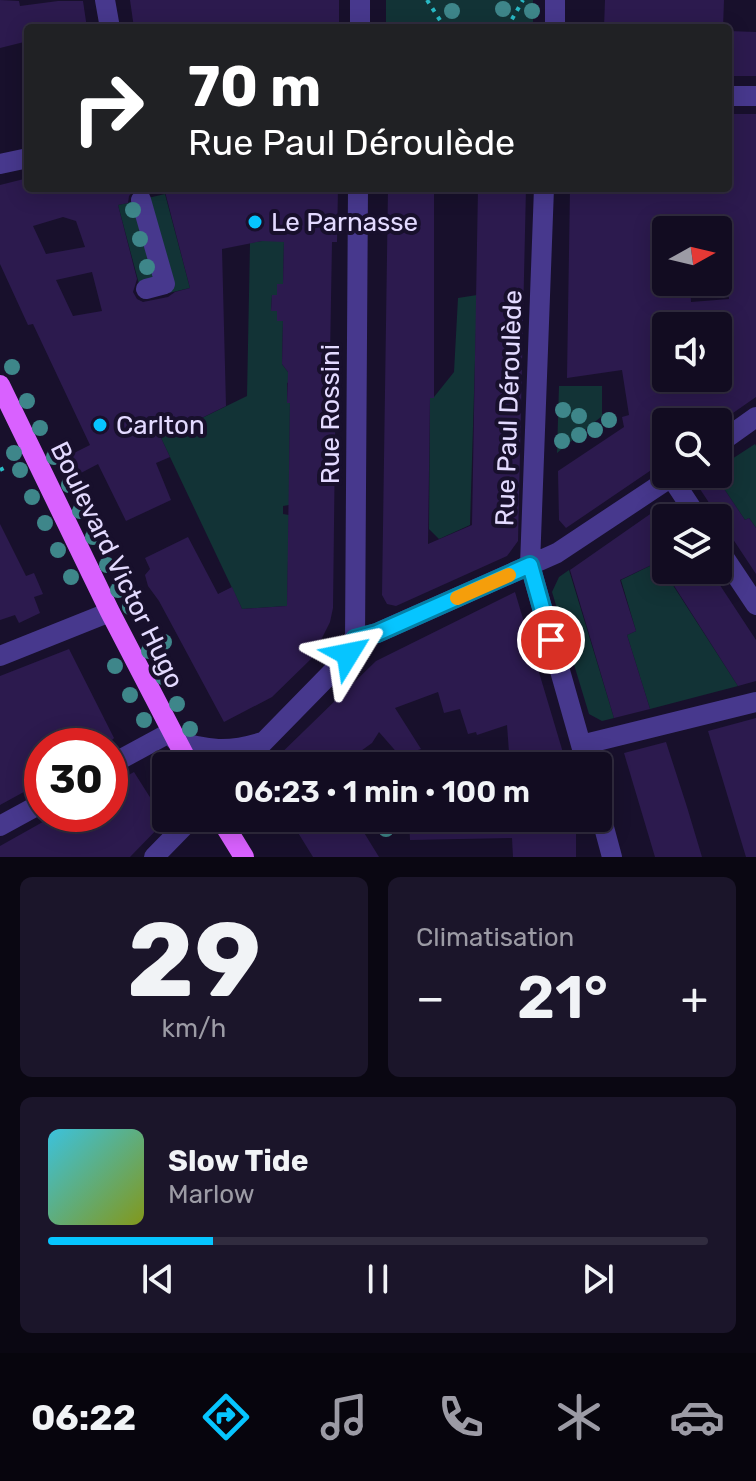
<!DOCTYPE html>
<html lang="fr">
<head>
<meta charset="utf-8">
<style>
	:root { --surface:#120c21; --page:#1b152a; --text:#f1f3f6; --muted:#9c9ba5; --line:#312c3f; --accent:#06c5ff }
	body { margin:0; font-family:Rubik,sans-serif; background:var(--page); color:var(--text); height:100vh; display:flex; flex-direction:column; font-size:30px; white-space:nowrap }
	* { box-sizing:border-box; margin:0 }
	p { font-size:26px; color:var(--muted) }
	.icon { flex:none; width:44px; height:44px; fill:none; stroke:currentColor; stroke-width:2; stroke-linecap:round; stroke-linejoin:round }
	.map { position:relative; height:857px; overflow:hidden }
	.details { display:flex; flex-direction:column; gap:20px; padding:20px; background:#0a0712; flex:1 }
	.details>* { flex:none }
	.hud { position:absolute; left:24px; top:24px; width:708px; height:168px; border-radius:8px; box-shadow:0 4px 20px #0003,0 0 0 2px var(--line); background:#202124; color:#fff; overflow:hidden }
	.needle { width:52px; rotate:82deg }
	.controls { position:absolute; left:652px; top:216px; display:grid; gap:16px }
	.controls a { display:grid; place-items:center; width:80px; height:80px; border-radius:8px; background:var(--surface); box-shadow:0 4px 20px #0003,0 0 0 2px var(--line); font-size:40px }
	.speed { position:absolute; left:24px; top:728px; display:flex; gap:16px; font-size:40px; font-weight:700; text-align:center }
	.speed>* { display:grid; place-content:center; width:104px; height:104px; border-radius:50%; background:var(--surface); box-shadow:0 4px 20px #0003,0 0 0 2px var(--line); line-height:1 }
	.speed .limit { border:12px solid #d22; background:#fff; color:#111 }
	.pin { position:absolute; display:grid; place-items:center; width:68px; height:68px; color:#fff; margin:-34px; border:4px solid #fff; border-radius:50%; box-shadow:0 2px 8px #0007 }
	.me { position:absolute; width:88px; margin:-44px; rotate:55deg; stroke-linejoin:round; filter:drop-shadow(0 0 6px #0008) }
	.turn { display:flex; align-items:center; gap:28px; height:168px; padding:0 32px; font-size:36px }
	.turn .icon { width:104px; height:104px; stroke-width:2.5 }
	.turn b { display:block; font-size:56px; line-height:68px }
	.big { font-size:60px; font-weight:600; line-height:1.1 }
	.details .widget { flex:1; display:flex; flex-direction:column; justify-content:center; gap:12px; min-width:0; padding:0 28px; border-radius:12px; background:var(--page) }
	.details .dial { align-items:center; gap:0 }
	.dial b { font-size:104px; line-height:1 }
	.song { display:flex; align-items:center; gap:24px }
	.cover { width:96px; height:96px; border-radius:12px; background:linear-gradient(135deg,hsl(190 70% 55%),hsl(70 70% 35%)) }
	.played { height:8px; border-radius:4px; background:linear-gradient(90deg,var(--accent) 25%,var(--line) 25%) }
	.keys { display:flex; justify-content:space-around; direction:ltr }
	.heat { display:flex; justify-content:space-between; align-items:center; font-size:44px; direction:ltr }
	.details .tiles { flex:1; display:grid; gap:20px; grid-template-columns:1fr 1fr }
	.widget:last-child { grid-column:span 2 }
	.trip { position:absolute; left:152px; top:752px; width:460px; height:80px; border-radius:8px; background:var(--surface); box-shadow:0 4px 20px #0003,0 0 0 2px var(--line); font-weight:600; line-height:80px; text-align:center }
	.tab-bar { display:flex; height:128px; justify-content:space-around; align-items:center; background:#07050d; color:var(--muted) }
	.tab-bar .icon { width:56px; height:56px }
	.tab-bar .active { color:var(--accent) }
	.tab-bar b { font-size:36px; color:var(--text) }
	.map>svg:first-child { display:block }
</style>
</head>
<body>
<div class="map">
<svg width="756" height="857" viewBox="0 0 756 857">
	<rect width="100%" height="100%" fill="#18102c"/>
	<path fill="#123336" d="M386,0H533V28H386Z
		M165,194L190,288L143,299L118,205Z
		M262,241H284L283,284H277V295H272L271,310L277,311V321H283L282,364L291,376L290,382L287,383V402L290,403L289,505L283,506V514L289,515L287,606L242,609L161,438L247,396L250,243Z
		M477,295L470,525L439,539L429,529L430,398L434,397L454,372L458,298Z
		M559,386H602V416L557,453Z
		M755,444L756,446V528L749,518L745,520L714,474H718V468Z
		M658,562L738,686L650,709L627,635L636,631L621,580Z
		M569,570L614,718L602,721L589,714L552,592L559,577Z"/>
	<path fill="#2c1a4e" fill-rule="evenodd" d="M0,0L19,1L20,6L58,1H83L87,28H28V41L0,48Z
		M130,0H339V28H134Z
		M605,0H724L723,28H604Z
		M728,31L756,32V76H728Z
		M728,114H756V397L720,422H666V460L566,528L559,520L558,471L624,427L622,417L629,415L622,370L567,378L570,188H728ZM666,230H718L719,257H725L729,299L691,302L690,282H666ZM666,326H718V378H666Z
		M28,178V188H136L129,196L128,203L118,205L137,279L133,292L137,299L143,302L168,297L175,292L190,288L164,188H338L337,242H332L330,357L336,358L333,608L330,622L312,658L272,697L224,722L159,601L148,586L145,575L150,569L145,558L188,537L218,594L232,587L242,609L287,606L290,403H287L288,372L282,364L283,321H277V311H271L272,295H277V284H283L284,242L262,241L222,249L226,406L161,438L170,457L156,463L171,500L126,521L98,464L79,474L70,455L90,445L33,324L28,325L0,264V185ZM63,217L76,221L85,247L46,254L33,226ZM92,272L102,311L73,316L56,280Z
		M388,188H434V398H430L428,544L472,525L478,188H526L518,541L507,556L396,606L387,604L382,595Z
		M710,474H714L745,520L749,518L756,528V574L696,483Z
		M666,503V558L620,580L636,631L627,635L650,709L614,718L570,570Z
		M0,524L26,576L34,573L43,594L34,597L40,613L19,623L15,615L0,620Z
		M664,570H710L756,640V681L738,686Z
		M515,592L567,766H510L507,725L477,735L476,732L468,734L460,709L444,713L438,692L395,708L421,749L400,756L379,732L372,743L340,766H268L376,661Z
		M69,649L114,738L106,746H42V782L0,805V676Z
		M756,718V857H746L708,731Z
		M666,742L687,807L702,857H655L624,753Z
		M134,772L165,821L130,857H0V846L57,814H110V785Z
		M289,818H355L379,857H313Z
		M409,818H576V857H513L512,838L410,840Z"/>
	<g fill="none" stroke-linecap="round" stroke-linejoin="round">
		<path stroke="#29b9c4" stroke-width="4" stroke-dasharray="4 6" stroke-linecap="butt" d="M427,0L445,28
			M507,28L523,0
			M0,470L4,468"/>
		<path stroke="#47388d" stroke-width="20" d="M105,0L110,28
			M360,28V0
			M555,28V0
			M728,96H756
			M0,164L28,158
			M544,188L530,565L587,766
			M141,200L165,284L146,289
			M718,444L756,417
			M671,477L698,518
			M718,548L756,605
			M355,639L358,188
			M0,656L110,612
			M175,740C206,751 231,752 262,742
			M581,745L756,702
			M110,765L171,732
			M240,766L336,668L355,639L377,633L557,553L676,474
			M598,805L612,857
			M0,826L42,803
			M154,857L192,818"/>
		<path stroke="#d961ff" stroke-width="20" d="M0,385L110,612L190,766
			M220,818L244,857"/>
	</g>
	<g fill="#3e868a">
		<circle cx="503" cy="9" r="8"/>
		<circle cx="452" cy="11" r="8"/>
		<circle cx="532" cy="11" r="8"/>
		<circle cx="133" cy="210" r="8"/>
		<circle cx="140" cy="239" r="8"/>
		<circle cx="147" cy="267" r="8"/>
		<circle cx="12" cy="367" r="8"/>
		<circle cx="27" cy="401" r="8"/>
		<circle cx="563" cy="410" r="8"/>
		<circle cx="579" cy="416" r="8"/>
		<circle cx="609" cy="420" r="8"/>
		<circle cx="40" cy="428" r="8"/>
		<circle cx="595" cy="430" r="8"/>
		<circle cx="579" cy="435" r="8"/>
		<circle cx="562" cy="441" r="8"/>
		<circle cx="14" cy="453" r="8"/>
		<circle cx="54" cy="457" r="8"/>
		<circle cx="20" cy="470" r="8"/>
		<circle cx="69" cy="485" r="8"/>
		<circle cx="32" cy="497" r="8"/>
		<circle cx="80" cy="511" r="8"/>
		<circle cx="45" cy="523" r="8"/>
		<circle cx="93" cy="537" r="8"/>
		<circle cx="58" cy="550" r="8"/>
		<circle cx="107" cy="565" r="8"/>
		<circle cx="71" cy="577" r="8"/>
		<circle cx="118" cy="590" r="8"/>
		<circle cx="130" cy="607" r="8"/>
		<circle cx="164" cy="642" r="8"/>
		<circle cx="149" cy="651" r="8"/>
		<circle cx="115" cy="666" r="8"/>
		<circle cx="163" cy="677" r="8"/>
		<circle cx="130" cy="695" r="8"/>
		<circle cx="177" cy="704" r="8"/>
		<circle cx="144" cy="720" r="8"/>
		<circle cx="190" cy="729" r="8"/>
		<circle cx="386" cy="829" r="8"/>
	</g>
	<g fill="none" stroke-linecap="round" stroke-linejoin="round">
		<g stroke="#0480a6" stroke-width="20">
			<path id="route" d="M348,654L355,639L377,633L530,565L551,640"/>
		</g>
		<use href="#route" stroke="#06c5ff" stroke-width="14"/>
		<path stroke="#f59e0b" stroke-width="14" d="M457,598L509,575"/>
	</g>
	<g fill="#06c5ff" stroke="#18102c" stroke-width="3">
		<circle cx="255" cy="222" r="8"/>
		<circle cx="100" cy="425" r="8"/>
	</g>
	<g text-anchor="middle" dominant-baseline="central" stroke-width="8" stroke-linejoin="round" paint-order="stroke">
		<g font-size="26" fill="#e3daff" stroke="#18102c" text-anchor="start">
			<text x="271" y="222">Le Parnasse</text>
			<text x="116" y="425">Carlton</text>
		</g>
		<g font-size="26" fill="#e3daff" stroke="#18102c">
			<text transform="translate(509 408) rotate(-88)">Rue Paul Déroulède</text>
			<text transform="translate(330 414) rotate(-90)">Rue Rossini</text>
			<text transform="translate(117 565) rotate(64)">Boulevard Victor Hugo</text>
		</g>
	</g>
</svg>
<div class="controls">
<a><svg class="needle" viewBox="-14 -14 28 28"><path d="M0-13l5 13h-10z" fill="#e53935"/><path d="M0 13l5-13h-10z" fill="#9c9ba5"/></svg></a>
<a><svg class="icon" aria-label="sound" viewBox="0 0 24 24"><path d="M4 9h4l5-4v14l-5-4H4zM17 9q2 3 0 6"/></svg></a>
<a><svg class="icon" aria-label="search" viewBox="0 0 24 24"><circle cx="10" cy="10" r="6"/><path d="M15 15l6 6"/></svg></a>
<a><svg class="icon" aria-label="layers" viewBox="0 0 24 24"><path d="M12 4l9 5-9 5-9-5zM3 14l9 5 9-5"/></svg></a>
</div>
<div class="speed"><div class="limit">30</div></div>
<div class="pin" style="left:551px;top:640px;background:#d93025"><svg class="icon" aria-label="arrive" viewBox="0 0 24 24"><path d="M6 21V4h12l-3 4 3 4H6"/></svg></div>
<svg class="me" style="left:348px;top:654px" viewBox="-20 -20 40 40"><path d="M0-17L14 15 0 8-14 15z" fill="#06c5ff" stroke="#fff" stroke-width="4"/></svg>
<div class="trip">06:23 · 1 min · 100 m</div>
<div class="hud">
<div class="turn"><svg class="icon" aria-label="right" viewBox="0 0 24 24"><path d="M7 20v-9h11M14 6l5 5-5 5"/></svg><div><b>70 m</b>Rue Paul Déroulède</div></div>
</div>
</div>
<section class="details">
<div class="tiles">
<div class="widget dial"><b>29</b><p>km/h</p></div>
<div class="widget"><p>Climatisation</p>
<div class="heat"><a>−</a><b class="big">21°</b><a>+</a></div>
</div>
<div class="widget">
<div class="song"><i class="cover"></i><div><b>Slow Tide</b><p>Marlow</p></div></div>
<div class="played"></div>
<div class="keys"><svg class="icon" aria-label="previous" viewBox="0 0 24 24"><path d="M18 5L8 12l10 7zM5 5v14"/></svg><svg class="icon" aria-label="pause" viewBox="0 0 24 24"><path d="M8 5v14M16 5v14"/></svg><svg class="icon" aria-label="next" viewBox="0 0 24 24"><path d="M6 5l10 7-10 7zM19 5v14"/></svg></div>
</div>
</div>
</section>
<nav class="tab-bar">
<b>06:22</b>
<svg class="icon active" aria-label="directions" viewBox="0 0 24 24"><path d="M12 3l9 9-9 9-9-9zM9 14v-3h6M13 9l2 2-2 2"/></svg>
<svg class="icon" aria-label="music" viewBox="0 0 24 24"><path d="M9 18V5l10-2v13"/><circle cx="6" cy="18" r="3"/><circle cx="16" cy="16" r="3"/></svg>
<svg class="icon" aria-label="phone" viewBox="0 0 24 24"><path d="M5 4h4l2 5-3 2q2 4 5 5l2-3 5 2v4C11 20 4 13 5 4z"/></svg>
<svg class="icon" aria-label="climate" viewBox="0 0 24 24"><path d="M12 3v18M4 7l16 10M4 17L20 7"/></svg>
<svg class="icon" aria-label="car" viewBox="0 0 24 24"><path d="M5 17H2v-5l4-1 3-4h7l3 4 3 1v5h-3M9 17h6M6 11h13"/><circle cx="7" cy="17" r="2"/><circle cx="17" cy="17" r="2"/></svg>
</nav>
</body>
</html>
